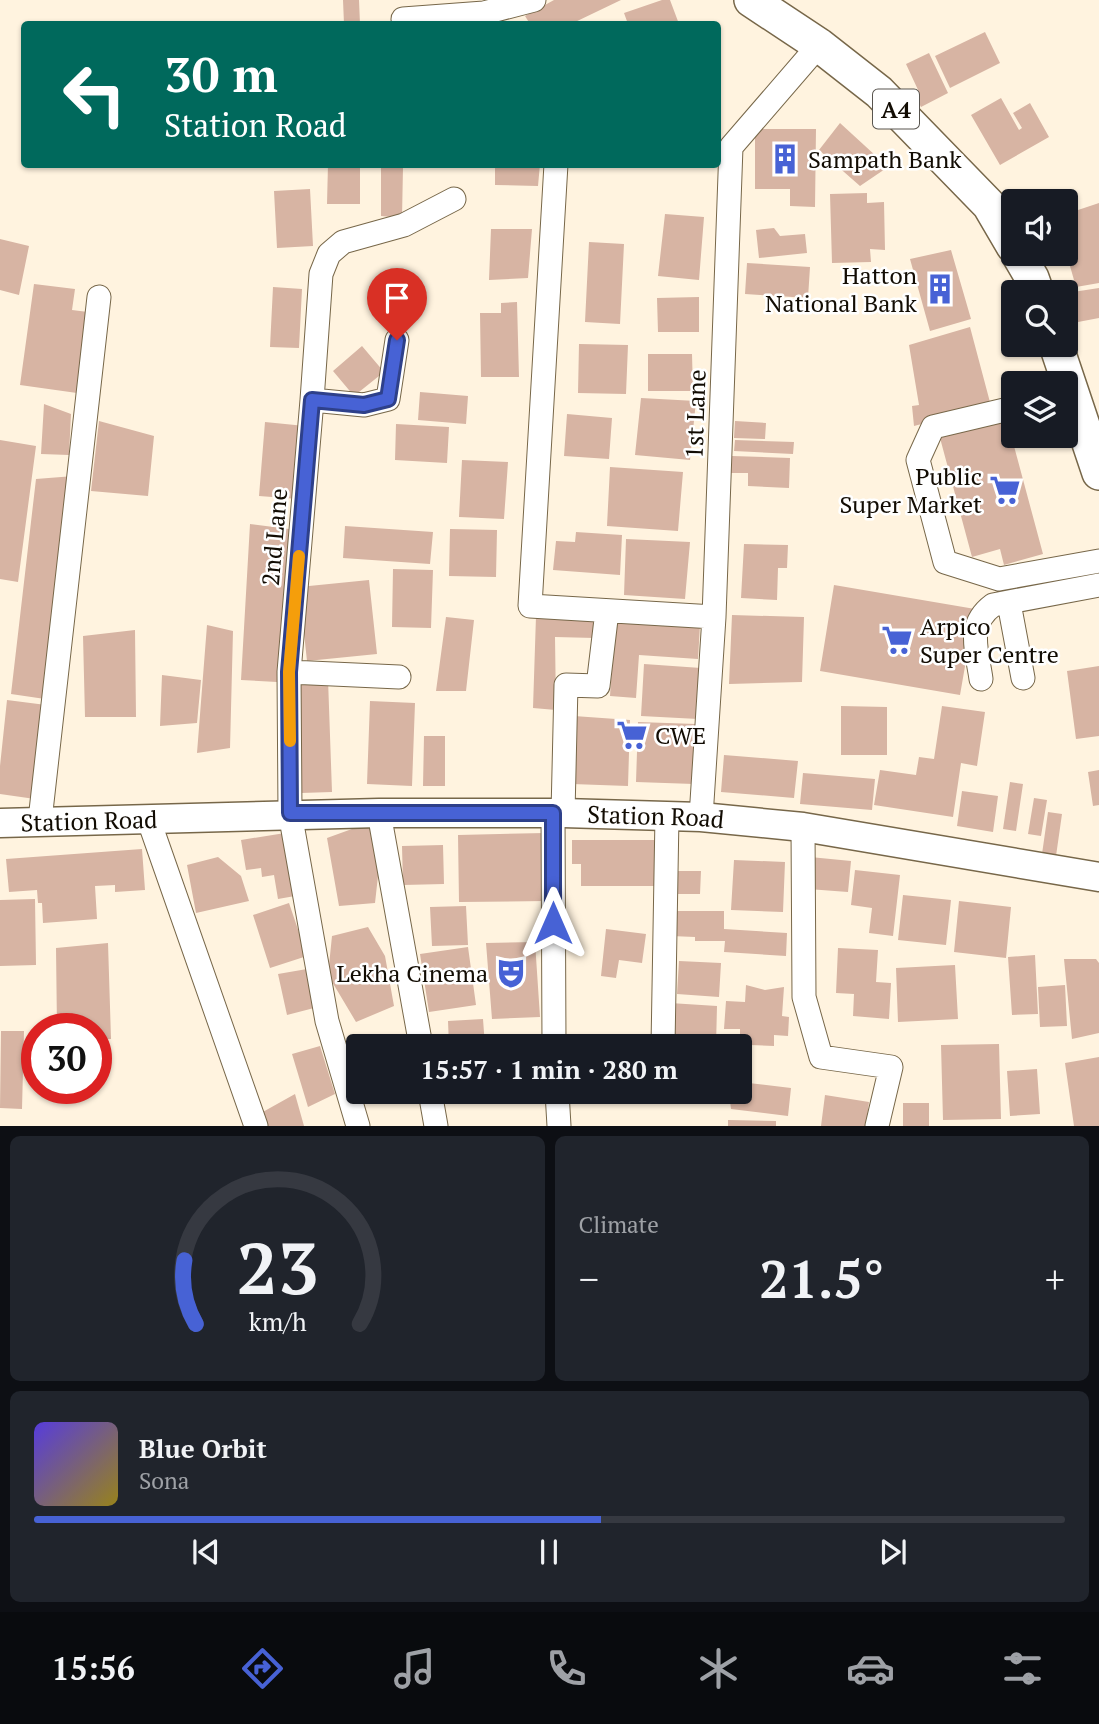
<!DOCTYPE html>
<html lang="en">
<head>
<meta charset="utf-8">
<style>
	:root { --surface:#171b24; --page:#20242c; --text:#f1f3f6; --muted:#9ea1a6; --line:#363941; --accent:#4762d5 }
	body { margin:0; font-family:"PT Serif",serif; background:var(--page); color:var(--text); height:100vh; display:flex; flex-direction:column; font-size:26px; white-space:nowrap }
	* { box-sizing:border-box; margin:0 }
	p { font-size:23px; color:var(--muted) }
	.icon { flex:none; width:38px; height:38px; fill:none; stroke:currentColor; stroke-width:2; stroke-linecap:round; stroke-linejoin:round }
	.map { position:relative; height:1126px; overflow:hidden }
	.panel { display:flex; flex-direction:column; gap:10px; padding:10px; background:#0d0f14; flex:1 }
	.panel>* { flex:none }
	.banner { position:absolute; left:21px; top:21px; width:700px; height:147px; border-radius:7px; box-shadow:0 2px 5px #0004; background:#00695c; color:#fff; overflow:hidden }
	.buttons { position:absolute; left:1001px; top:189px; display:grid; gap:14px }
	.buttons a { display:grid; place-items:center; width:77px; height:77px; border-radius:7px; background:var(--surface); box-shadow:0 2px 5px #0004; font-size:35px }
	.speed { position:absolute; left:21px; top:1013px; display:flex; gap:14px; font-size:35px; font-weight:700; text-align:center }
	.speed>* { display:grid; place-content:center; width:91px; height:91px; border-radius:50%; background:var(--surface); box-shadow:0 2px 5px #0004; line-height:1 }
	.speed .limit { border:10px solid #d22; background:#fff; color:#111 }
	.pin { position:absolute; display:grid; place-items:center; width:60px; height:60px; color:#fff; margin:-72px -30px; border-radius:50% 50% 50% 0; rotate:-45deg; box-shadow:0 0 7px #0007 }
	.pin .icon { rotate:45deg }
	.me { position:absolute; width:77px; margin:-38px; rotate:0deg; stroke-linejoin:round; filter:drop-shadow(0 0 5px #0008) }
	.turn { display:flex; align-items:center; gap:24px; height:147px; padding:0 28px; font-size:32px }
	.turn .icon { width:91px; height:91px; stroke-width:2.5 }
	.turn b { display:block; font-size:49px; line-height:60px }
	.big { font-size:52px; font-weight:800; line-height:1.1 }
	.panel .tile { flex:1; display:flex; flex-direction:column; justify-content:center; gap:10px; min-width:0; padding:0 24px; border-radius:10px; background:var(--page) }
	.panel .dial { align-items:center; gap:0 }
	.dial svg { height:182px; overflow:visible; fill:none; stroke:var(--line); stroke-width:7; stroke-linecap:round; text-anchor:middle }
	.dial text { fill:var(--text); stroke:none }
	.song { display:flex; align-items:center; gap:21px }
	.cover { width:84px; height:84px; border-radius:10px; background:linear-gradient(135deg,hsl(250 70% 55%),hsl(50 70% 35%)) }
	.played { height:7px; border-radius:4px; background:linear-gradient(90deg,var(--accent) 55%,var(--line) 55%) }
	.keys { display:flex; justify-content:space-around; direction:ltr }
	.heat { display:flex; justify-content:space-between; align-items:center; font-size:38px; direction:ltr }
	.panel .tiles { flex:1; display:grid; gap:10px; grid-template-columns:1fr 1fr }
	.tile:last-child { grid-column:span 2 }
	.trip { position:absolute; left:346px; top:1034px; width:406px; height:70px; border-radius:7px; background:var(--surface); box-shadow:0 2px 5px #0004; font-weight:800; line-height:70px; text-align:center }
	.tab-bar { display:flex; height:112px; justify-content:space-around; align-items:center; background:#090b0e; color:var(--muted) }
	.tab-bar .icon { width:49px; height:49px }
	.tab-bar .selected { color:var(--accent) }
	.tab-bar b { font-size:32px; color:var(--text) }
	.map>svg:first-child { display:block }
</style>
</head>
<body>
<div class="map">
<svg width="1099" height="1126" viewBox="0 0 1099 1126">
	<rect width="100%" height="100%" fill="#fff3df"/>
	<path fill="#d7b4a3" d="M343,0H359L360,24H344Z
		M554,0H621L571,24H530L525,16Z
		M662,0H670L679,24H628L624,13Z
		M985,32L1000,63L950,88L935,56Z
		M929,53L948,93L921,107L915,96L919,92L906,64Z
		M1001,98L1019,130L1022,128L1013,113L1030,103L1049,137L1000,165L971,115Z
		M840,123L888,167L860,186L819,150Z
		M755,129H816L815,207L790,206V189H755Z
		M328,164H360V204H327Z
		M495,164H540L538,186L495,185Z
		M381,166L403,167L402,218L381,216Z
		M310,189L313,246L277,248L274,191Z
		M867,193V203L884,202L885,250L870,249L871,262L832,263L830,194Z
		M1099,203V283L1076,287L1066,252V214Z
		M665,214L704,217L699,280L658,276Z
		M774,228L780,236L805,234L807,253L759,258L756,230Z
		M491,229H532L528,278L489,280Z
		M0,239L29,246L19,295L0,290Z
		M589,242L624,244L620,324L585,322Z
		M951,250L971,319L930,331L910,259Z
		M747,263L810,267L808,298L745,294Z
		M34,284L75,289L72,310L88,312L77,393L20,385Z
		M273,287L302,289L299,348L270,347Z
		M1099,288V318L1078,322L1073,292Z
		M699,297V332H658L657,298Z
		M517,302L519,377H481L480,313H501V303Z
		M970,327L991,406L914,426L912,406L919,405L909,345Z
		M579,344L628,345L626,394L578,393Z
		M362,346L384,372L354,396L333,371Z
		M648,354H692L693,391H648Z
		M420,392L468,396L466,424L418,420Z
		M641,398L696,401L690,460L635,455Z
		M44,404L71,414L69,455L41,454Z
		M567,414L612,418L609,459L564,456Z
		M1007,420L1043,554L1004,565L1000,549L972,557L940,438Z
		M99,421L154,436L148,496L91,491Z
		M735,421L766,423L765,439L734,438Z
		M265,422L305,426L298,499L259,496Z
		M396,424L449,427L447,463L395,460Z
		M0,440L36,446L18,582L0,579Z
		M735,440L794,442L793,454L734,451Z
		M732,456L790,458L789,488L748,486V473H731Z
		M462,460L508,462L504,519L459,517Z
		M610,467L683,472L678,531L607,526Z
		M74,476L45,699L11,694L36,479Z
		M250,524L289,529L277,682L241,680Z
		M345,526L433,532L430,564L343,558Z
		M450,529L497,530L496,577L449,576Z
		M576,532L622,535L620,575L553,570L556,541L575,542Z
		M626,539L690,542L685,599L624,595Z
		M744,544L788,545L787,568H778L777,600L741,598Z
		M393,569L433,570L431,628L392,627Z
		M369,580L377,654L307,661L299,587Z
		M834,585L975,609L960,695L820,671Z
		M732,615L804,617L802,682L729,684Z
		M536,616L596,617L595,638L555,637L556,710L533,708Z
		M446,617L474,620L466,691H436Z
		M615,619L700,625L698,659L639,655L636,698L610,696Z
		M207,625L233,631L230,748L197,753Z
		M135,630L136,717H85L83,636Z
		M644,664L701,668L698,719L641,716Z
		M1099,666V736L1076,739L1067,671Z
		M162,675L201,680L197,723L160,726Z
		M328,679L332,792L301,793L297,680Z
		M7,700L46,705L35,799L0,794V766Z
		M370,701L415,703L412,786L367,784Z
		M841,706L887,707V755H841Z
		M942,706L985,712L977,766L961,763L953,817L874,805L880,770L916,775L919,757L934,759Z
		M574,716L630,720L628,786L572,784Z
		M638,722L696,724L694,784L636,782Z
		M424,736H445V786H423Z
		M724,755L798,761L794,798L721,792Z
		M1099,770V805L1093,806L1088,772Z
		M803,773L875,779L872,810L800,804Z
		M1010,782L1023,784L1016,831L1003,829Z
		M962,791L998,796L993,832L957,826Z
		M1034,798L1047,800L1041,836L1028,834Z
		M1048,812L1062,814L1056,856L1042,854Z
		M374,821L379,867L375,903L339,906L327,838Z
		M285,833L295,896L278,899L274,875L262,877L261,868L246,870L241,840Z
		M545,833L546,901L459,902L458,835Z
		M572,840H656V886H581V864H572Z
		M443,845L444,884L403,885L402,846Z
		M142,849L145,890L115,892V885L95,886L97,919L43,923L42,903H38L37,890L9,892L6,859Z
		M218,857L241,876L249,901L196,913L187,865Z
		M810,857L851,861L848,892L808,889Z
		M734,860L785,862L783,912L731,910Z
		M855,870L900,875L893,936L869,933L872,908L851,905Z
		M673,871H701L700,894H673Z
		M903,895L951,900L946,945L898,940Z
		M35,899L36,965L0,966V900Z
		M959,901L1011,907L1006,958L954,952Z
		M289,903L307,956L270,968L253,915Z
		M466,906L468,945L432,946L430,907Z
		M672,911H724V929L787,933L786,956L724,952L725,941H695V937L671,936Z
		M368,927L385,956L394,1006L356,1022L328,975L332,936Z
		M606,929L646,934L642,963L619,960L616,978L601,976Z
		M535,942L540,1017L492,1019L486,943Z
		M108,943L111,1039L96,1040V1029H57L56,948Z
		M468,947L476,1005L429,1012L420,954Z
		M838,948L878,950L876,982L891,983L889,1019L853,1016L854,994L836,993Z
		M1035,955L1038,1014L1012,1015L1008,957Z
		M1064,959H1096L1099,963V1033L1072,1039Z
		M679,961L721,963L719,997L677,994Z
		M955,965L958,1019L898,1022L896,968Z
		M307,969L314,1008L287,1015L278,974Z
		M746,985L765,990L784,987L782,1016L789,1017L788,1036L774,1035V1046L750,1045L749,1055H740V1029H724L726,1001L745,1002Z
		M1065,985L1067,1026L1040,1027L1038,987Z
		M670,1003L717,1006L716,1046H670Z
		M483,1019L485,1046H449L448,1021Z
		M1,1031H24L22,1109L0,1108Z
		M999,1044L1001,1119L943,1120L941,1045Z
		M320,1046L335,1094L308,1107L292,1054Z
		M1099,1057V1126H1074L1065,1063Z
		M1037,1069L1040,1114L1010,1116L1007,1071Z
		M740,1082L791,1088L788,1116L731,1109L729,1092H740Z
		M295,1094L304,1126H265L261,1113Z
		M825,1095L869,1102L866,1126H821Z
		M903,1103H929V1126H903Z
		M728,1120L776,1121V1126H728Z"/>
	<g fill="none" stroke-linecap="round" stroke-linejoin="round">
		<g stroke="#776749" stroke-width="25">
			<path id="minor" d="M403,19L484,13L534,0
				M556,164L530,606L714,617
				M312,400L321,274L329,254L343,242L404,225L454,199
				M1013,408L933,427L918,460L945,562L999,579L1099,561
				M1009,603L1023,678
				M289,672L399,677
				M981,679C977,650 966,625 993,605L1099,585
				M379,813L421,1046
				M553,813L554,1046
				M563,813L566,685L598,686L607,611
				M701,817L714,617L731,147L819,45
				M148,818L256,1126
				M40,820L99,297
				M803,827L804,997L821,1057L891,1067L877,1126
				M663,1046L667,816
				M430,1092L436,1126
				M557,1092L559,1126
				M358,1126L327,1021L290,813L289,672L312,400L364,405L388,399L397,340"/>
		</g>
		<g stroke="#776749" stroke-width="31">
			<g id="major">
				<path id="s1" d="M0,823L379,813H563L701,817L803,827L1099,877"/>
			</g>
		</g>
		<g stroke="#776749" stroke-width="36">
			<path id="highway" d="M751,0L819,45L879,92L989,205L1013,246
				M1018,254L1032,278L1037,292
				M1056,345L1099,473"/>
		</g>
		<use href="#minor" stroke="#fff" stroke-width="23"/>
		<use href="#major" stroke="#fff" stroke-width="28"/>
		<use href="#highway" stroke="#fff" stroke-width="33"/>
	</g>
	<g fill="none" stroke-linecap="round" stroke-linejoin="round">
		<g stroke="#2e408a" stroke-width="18">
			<path id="route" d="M397,340L388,399L364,405L312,400L289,672L290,813H553V923"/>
		</g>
		<use href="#route" stroke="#4762d5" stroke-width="12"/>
		<path stroke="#f59e0b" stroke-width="12" d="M290,741L289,672L299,556"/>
	</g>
	<defs>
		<g id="building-bare" transform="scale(2.415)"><path d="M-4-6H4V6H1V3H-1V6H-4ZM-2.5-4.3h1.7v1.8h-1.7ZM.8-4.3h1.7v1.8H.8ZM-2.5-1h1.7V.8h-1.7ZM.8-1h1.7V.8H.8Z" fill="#4762d5" stroke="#fff" stroke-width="2.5" paint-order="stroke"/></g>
		<g id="supermarket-bare" transform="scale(2.415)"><path d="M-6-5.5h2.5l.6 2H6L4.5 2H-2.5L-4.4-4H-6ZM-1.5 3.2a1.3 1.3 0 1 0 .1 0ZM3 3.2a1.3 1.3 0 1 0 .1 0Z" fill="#4762d5" stroke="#fff" stroke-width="2.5" paint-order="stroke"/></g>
		<g id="theatre-bare" transform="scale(2.415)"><path d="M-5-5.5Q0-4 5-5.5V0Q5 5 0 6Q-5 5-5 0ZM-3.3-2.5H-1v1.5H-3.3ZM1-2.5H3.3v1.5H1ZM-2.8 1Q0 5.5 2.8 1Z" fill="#4762d5" stroke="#fff" stroke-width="2.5" paint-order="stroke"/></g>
	</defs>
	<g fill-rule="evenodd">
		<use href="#building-bare" x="785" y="159"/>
		<use href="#building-bare" x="940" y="289"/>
		<use href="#supermarket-bare" x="1005" y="490"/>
		<use href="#supermarket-bare" x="897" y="640"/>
		<use href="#supermarket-bare" x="632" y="735"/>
		<use href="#theatre-bare" x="511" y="973"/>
	</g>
	<g text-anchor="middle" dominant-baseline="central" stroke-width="5" stroke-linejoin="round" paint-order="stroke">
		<rect fill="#fff" stroke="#59554f" stroke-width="2" x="873" y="89.5" width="46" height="39" rx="5"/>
		<g font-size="23" font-weight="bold" fill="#120c03">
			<text x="896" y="109">A4</text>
		</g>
		<g font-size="24" fill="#120c03" stroke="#fff" text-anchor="start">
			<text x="808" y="159">Sampath Bank</text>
			<text x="917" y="275" text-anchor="end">Hatton<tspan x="917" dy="28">National Bank</tspan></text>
			<text x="982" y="476" text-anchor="end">Public<tspan x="982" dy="28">Super Market</tspan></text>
			<text x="920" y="626">Arpico<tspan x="920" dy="28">Super Centre</tspan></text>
			<text x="655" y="735">CWE</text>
			<text x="488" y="973" text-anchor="end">Lekha Cinema</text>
		</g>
		<g font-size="24" fill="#120c03" stroke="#fff">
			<text transform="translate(695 414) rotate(-88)">1st Lane</text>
			<text transform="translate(274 537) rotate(-85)">2nd Lane</text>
			<text stroke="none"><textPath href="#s1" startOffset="656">Station Road</textPath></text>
			<text stroke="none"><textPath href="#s1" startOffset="89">Station Road</textPath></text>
		</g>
	</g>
</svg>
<div class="buttons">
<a><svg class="icon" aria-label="sound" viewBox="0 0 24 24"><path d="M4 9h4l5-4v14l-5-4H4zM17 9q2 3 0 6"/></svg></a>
<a><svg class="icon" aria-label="search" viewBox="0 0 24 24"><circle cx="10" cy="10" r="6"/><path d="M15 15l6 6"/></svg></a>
<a><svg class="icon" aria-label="layers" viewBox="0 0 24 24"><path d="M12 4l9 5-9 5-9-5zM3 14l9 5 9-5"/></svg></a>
</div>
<div class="speed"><div class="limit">30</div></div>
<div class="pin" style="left:397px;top:340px;background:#d93025"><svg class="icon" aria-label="arrive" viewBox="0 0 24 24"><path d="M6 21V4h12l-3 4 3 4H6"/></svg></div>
<svg class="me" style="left:553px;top:923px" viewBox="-20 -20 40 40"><path d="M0-17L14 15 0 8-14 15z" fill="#4762d5" stroke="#fff" stroke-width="4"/></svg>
<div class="trip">15:57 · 1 min · 280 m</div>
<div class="banner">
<div class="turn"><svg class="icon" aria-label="left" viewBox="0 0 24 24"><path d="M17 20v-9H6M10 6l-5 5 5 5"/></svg><div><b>30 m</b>Station Road</div></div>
</div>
</div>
<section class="panel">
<div class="tiles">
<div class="tile dial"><svg viewBox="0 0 100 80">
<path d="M14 69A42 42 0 1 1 86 69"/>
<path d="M14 69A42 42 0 0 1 9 41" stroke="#4762d5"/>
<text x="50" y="56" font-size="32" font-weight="700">23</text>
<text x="50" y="72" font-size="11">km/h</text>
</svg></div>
<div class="tile"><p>Climate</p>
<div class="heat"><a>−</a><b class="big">21.5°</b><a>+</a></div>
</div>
<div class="tile">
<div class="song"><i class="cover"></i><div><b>Blue Orbit</b><p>Sona</p></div></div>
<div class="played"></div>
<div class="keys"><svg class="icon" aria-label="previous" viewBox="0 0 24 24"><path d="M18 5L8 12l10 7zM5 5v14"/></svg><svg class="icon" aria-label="pause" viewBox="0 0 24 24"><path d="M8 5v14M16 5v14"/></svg><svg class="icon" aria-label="next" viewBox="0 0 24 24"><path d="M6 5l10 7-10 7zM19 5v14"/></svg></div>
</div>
</div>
</section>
<nav class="tab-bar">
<b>15:56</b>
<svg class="icon selected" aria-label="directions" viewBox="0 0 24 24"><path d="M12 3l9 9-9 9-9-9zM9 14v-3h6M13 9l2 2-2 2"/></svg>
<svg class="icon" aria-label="music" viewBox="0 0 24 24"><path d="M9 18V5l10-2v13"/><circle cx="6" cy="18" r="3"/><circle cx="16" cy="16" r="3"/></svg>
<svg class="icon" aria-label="phone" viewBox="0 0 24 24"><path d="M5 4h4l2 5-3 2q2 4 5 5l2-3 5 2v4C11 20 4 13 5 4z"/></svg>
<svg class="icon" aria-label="climate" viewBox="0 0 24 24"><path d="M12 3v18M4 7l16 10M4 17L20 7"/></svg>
<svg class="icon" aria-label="car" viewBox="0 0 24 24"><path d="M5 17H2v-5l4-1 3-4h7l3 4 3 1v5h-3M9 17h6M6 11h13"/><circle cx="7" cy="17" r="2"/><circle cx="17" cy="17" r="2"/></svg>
<svg class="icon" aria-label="filters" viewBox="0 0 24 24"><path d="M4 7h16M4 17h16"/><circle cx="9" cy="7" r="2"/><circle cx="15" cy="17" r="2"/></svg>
</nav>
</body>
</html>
